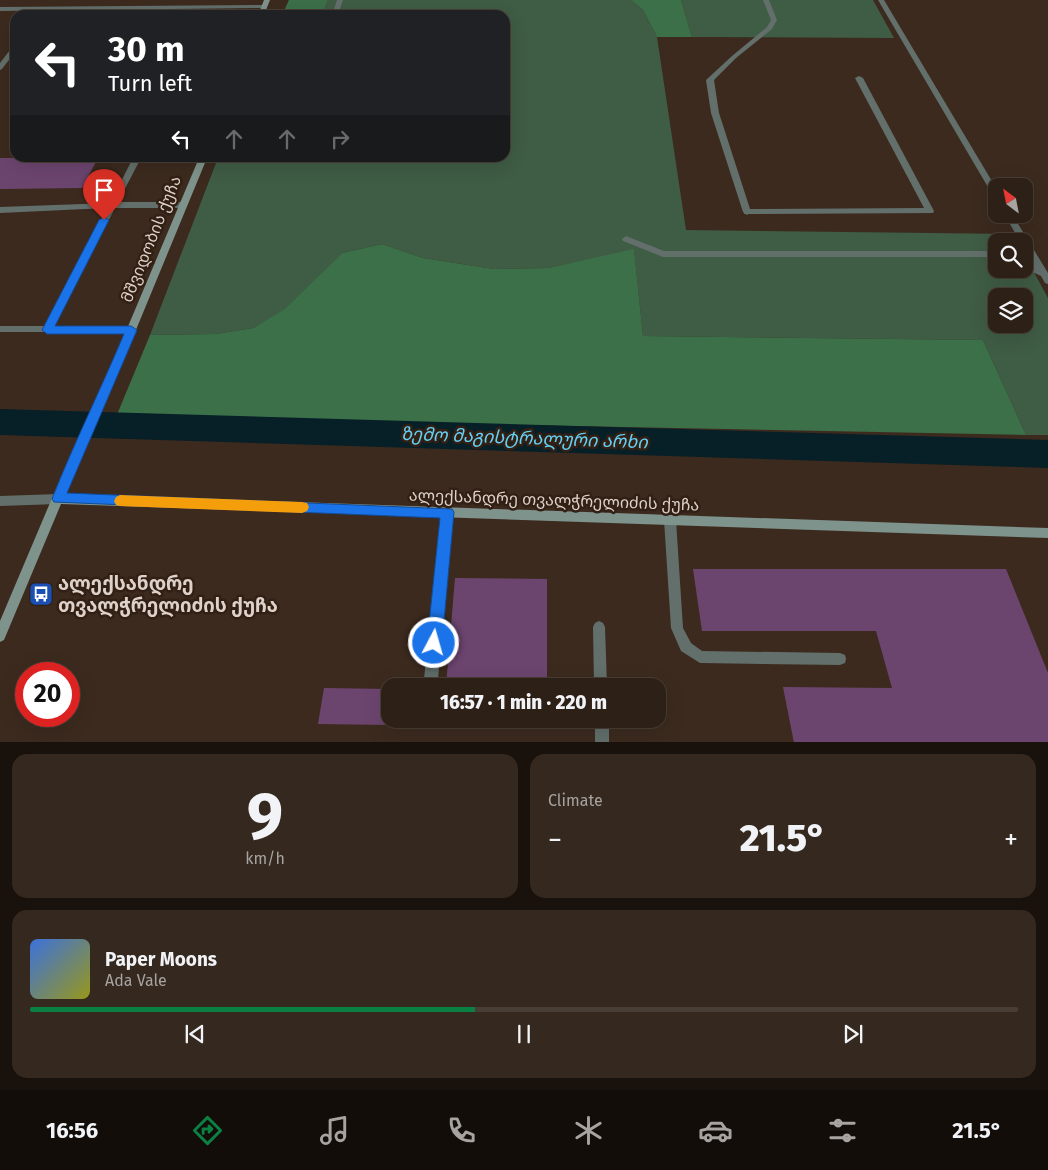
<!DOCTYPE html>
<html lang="en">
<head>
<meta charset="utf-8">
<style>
	:root { --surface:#2d2016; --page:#35281f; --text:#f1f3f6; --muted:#a7a3a1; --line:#483e35; --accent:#0b8043 }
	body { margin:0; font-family:"Fira Sans","Noto Sans Georgian",sans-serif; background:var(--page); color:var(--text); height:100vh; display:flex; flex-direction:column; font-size:19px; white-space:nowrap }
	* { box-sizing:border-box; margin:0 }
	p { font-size:16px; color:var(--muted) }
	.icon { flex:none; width:28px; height:28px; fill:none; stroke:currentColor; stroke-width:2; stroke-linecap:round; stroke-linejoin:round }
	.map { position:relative; height:742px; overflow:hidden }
	.drawer { display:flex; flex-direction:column; gap:12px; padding:12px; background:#19120c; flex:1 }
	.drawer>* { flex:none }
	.hud { position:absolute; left:10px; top:10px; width:500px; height:152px; border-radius:15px; box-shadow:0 5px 20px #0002,0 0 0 1px var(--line); background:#202124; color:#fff; overflow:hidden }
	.needle { width:32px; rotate:328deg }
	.controls { position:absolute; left:988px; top:178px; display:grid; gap:10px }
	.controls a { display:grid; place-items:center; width:45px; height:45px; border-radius:10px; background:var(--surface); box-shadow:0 5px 20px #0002,0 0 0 1px var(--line); font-size:25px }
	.speed { position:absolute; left:15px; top:662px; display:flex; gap:10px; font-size:25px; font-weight:700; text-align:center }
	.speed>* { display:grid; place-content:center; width:65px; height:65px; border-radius:50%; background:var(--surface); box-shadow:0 5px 20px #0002,0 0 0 1px var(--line); line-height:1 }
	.speed .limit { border:8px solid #d22; background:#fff; color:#111 }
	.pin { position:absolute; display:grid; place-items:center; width:42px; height:42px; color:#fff; margin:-51px -21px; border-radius:50% 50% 50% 0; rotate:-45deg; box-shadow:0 0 5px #0007 }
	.pin .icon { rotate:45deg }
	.me { position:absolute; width:55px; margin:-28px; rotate:6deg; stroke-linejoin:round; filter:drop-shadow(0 0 4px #0008) }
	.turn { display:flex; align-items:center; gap:18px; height:105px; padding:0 15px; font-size:22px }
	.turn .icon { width:65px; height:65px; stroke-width:2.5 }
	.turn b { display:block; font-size:35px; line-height:42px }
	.lanes { display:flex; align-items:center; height:48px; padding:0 15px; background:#0003; justify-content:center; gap:25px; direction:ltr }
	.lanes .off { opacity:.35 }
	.big { font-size:38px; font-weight:800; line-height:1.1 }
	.drawer .widget { flex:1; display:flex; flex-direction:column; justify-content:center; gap:8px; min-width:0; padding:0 18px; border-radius:15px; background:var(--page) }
	.drawer .dial { align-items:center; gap:0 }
	.dial b { font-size:65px; line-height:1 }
	.song { display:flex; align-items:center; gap:15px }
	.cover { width:60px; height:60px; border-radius:8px; background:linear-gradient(135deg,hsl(220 70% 55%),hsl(60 70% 35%)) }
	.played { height:5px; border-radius:2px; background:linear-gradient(90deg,var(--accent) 45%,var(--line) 45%) }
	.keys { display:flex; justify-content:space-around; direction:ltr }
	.heat { display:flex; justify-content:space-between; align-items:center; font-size:28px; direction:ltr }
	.drawer .tiles { flex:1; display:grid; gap:12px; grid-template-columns:1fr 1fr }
	.widget:last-child { grid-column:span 2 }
	.trip { position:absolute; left:381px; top:678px; width:285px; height:50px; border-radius:15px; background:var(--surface); box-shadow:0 5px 20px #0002,0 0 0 1px var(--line); font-weight:800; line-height:50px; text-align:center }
	.menu { display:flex; height:80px; justify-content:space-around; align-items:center; background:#120d09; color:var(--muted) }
	.menu .icon { width:35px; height:35px }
	.menu .current { color:var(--accent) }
	.menu b { font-size:22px; color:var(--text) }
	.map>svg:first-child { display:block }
</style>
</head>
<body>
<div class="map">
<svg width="1048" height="743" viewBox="0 0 1048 743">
	<rect width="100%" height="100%" fill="#3c2a1e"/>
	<path fill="#3f5c45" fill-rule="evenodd" d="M328,0H631L643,10L657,37L686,230L1013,234L1017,241H996V269H1024V254L1048,298V435H1026L983,340L643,336L634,250L548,268L494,269L423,258L382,244L342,253L285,310L253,328L216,334L150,335L216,163H263L265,158H505V15H322ZM996,296H1024V324H996Z
		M681,0H873L894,38L692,37Z"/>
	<path fill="#3c7049" d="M289,0H328L322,15H282Z
		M631,0H681L692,37H657L643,10Z
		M219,158H265L263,163H216Z
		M382,244L423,258L494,269L548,268L634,249L643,336L983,340L1026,435L116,417L150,335L216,334L253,328L285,309L342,253Z"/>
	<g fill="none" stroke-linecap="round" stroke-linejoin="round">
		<path fill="#071f27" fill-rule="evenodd" d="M0,409L1048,440V468L0,435Z"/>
	</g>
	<path fill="#6c456f" d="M0,158H98L82,188L0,189Z
		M693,569H1006L1048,673V743H794L783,687L892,688L876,631H702Z
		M455,578L547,579V686H446Z
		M324,688L390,689V725L318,724Z
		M443,719H547V728L443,726Z"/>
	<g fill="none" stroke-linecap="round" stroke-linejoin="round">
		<path fill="#626f6b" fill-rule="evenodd" d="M337,0H343L338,15H332Z
			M878,0H884L996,188V196L992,194Z
			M266,5V7L264,8L0,11V7Z
			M15,45V52L2,69L0,70V63L13,46Z
			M859,76L863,78L934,211L933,213L744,214V210L747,209L924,208L855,78Z
			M133,158H141L118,202H183L187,205L183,208H115L54,326L131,327L134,328L136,330L134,332H0V326H44L107,208L0,213V207L110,203Z
			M1004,214H1012L1048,273V284L1045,283L1041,276L1024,268V261L1034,266L1024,248V241H1020Z
			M626,236L664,251H985L996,253V259L985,257H663L623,241L622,239Z
			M447,508L451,510L453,513L438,679L436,684L431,685L426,684L424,679L441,513L443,510Z
			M670,515L674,516L676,520L683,628L691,643L702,651L840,653L845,655L846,659L845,663L840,665L700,663L681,651L671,628L664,520L666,516Z
			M599,621L603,623L605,627L607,686H594L593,627L595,623Z
			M595,719H609V743H595Z"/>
		<path fill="#626f6b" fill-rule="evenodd" d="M763,0H769L777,20L772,29L736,58L714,80L719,113L751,212L747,215L743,212L711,113L706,80L732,56L767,27L771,20Z
			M58,494L62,496L64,499L62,502L58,504L0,506V496Z"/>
		<path fill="#7f938d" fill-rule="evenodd" d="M264,0H270L264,15H258Z
			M199,158H207L107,400L64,494L1048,528V538L61,504L4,640L0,642V621L66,465L97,400Z"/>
	</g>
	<path fill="#1a73e8" stroke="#114b97" d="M104,217L109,220L55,326H131L137,330L67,493L452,509L454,512L442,643L439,648L434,650L429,648L427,643L440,518L54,502L52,499C74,443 101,389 124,334H47L42,330L99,220Z"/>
	<path fill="#f59e0b" d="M120,495L302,502L307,503L309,507L307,511L302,513L120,506L116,505L114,501L116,497Z"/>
	<defs>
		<g id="bus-square" transform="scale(1.25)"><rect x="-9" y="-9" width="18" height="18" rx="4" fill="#1a4fb4" stroke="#322014"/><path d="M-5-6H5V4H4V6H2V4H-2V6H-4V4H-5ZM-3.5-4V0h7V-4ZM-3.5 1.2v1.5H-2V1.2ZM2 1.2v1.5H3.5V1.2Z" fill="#fff"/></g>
	</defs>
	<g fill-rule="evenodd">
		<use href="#bus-square" x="41" y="594"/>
	</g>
	<g text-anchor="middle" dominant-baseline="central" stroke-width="5" stroke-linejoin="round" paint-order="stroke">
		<g font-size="16" fill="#ddd1c9" stroke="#322014">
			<text transform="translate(151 239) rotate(-68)">მშვიდობის ქუჩა</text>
			<text transform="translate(554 500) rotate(2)">ალექსანდრე თვალჭრელიძის ქუჩა</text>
		</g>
		<g font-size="18" font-style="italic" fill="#63d0f5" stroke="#322014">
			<text transform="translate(524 438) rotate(2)">ზემო მაგისტრალური არხი</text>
		</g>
		<g font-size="19" font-weight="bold" fill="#ddd1c9" stroke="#322014" text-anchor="start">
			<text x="58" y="583">ალექსანდრე<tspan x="58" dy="22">თვალჭრელიძის ქუჩა</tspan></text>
		</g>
	</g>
</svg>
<div class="controls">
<a><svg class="needle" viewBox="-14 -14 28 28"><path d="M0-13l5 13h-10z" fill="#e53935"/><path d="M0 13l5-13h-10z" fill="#a7a3a1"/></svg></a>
<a><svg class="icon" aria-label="search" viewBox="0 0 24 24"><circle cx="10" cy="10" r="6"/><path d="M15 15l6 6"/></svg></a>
<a><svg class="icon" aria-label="layers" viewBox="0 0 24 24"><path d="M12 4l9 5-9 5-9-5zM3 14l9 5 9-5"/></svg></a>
</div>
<div class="speed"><div class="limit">20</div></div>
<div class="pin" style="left:104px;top:220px;background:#d93025"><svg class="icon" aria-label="arrive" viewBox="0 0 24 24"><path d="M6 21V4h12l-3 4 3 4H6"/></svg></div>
<svg class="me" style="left:434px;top:643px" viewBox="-20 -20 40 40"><circle r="17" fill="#1a73e8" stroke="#fff" stroke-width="3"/><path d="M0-11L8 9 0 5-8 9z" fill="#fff"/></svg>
<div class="trip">16:57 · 1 min · 220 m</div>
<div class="hud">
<div class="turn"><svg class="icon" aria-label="left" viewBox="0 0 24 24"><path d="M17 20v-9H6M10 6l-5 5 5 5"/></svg><div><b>30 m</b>Turn left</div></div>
<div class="lanes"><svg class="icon" aria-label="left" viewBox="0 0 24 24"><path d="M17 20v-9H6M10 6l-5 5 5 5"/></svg><svg class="icon off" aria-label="ahead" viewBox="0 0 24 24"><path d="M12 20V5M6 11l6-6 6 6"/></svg><svg class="icon off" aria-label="ahead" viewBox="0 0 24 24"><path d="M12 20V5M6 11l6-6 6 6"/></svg><svg class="icon off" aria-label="right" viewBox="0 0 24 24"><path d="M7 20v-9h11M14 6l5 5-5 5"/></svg></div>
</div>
</div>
<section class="drawer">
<div class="tiles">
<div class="widget dial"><b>9</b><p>km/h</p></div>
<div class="widget"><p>Climate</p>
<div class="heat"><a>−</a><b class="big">21.5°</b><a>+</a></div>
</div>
<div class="widget">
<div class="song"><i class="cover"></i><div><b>Paper Moons</b><p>Ada Vale</p></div></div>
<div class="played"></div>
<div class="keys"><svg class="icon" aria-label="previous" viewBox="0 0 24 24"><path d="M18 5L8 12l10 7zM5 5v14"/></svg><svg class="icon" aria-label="pause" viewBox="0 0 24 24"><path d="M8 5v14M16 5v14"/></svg><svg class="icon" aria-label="next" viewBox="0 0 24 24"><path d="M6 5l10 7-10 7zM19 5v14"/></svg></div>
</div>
</div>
</section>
<nav class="menu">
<b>16:56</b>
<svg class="icon current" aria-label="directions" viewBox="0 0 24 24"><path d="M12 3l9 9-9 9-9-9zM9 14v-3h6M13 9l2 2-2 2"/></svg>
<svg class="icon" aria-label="music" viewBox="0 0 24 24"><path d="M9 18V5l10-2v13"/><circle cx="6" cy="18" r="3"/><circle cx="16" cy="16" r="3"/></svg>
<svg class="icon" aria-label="phone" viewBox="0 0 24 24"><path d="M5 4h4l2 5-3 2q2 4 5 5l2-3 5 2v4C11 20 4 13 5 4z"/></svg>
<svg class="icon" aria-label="climate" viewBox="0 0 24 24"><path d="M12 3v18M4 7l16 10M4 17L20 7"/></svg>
<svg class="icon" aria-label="car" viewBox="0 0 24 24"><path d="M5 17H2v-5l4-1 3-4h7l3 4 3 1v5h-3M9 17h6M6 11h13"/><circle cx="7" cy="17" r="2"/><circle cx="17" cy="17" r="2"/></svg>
<svg class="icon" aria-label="filters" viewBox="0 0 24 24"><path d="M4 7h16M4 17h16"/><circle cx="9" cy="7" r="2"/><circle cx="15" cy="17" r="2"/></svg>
<b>21.5°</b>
</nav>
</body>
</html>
